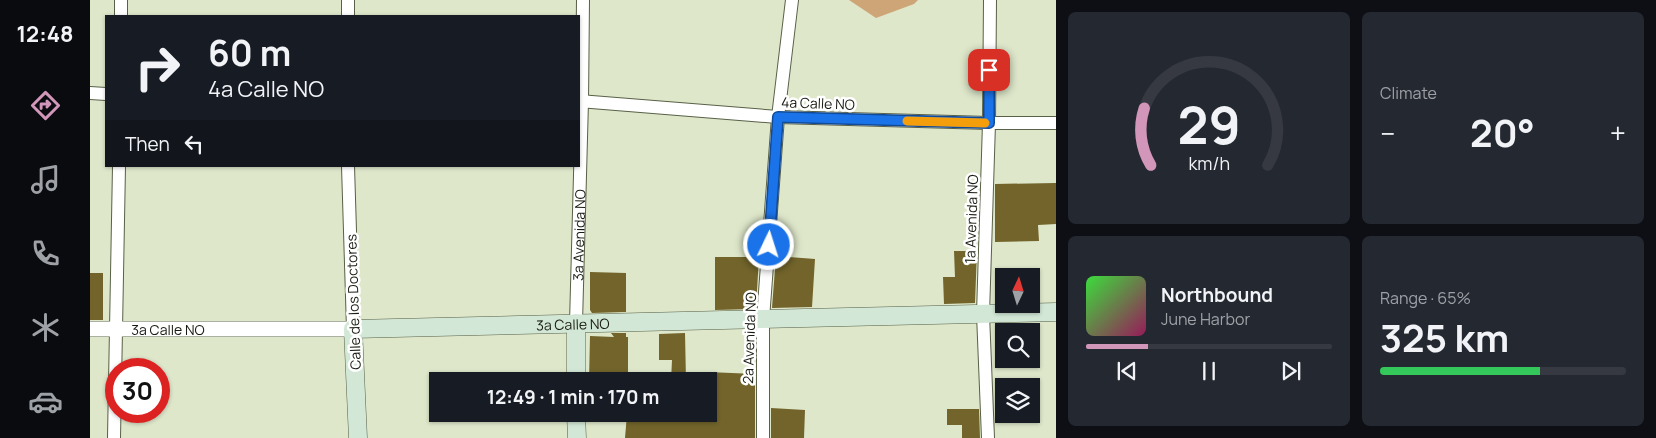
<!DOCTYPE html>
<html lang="en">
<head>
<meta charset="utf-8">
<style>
	:root { --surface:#171b24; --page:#242831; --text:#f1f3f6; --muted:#9ea1a6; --line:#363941; --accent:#d196b9 }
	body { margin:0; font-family:Manrope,sans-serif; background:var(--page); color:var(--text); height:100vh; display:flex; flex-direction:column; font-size:19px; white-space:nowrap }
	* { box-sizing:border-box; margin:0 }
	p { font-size:16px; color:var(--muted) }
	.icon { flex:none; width:28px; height:28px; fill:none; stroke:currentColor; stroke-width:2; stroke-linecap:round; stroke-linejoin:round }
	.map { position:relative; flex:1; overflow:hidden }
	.drawer { display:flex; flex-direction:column; gap:12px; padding:12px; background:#0d0f14; width:600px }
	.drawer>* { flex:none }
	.top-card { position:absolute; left:15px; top:15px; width:475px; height:152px; border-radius:0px; box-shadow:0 1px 4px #0004; background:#171b24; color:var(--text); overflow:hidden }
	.needle { width:32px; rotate:4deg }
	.fabs { position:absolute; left:905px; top:268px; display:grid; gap:10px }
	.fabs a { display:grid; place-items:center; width:45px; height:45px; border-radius:0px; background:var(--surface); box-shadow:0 1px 4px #0004; font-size:25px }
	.speed { position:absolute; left:15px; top:358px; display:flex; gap:10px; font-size:25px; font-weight:700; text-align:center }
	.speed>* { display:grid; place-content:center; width:65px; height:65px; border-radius:50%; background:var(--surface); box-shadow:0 1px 4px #0004; line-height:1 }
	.speed .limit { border:8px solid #d22; background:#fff; color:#111 }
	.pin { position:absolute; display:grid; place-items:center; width:42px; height:42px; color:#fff; margin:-21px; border-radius:10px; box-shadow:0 2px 8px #0006 }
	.me { position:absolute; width:55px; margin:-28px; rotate:4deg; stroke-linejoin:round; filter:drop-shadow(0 0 4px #0008) }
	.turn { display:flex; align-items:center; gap:18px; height:105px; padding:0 20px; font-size:22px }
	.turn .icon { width:65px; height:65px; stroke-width:2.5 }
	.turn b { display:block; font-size:35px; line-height:42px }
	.then { display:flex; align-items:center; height:48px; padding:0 20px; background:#0003; gap:10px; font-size:19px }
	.big { font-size:38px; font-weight:700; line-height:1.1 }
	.drawer .tile { flex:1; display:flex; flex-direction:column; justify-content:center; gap:8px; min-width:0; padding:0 18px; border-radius:8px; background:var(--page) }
	.drawer .dial { align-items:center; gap:0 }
	.dial svg { height:130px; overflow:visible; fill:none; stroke:var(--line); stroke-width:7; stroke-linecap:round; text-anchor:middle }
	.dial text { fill:var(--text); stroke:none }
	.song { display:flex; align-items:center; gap:15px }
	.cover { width:60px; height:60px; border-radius:8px; background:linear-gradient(135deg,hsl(120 70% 55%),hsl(330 70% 35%)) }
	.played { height:5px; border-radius:2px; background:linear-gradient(90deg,var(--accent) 25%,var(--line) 25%) }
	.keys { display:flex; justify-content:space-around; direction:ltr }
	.heat { display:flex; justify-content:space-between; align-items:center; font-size:28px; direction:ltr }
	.charge { height:8px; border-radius:4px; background:linear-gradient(90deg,#34c759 65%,var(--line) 0) }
	.drawer .tiles { flex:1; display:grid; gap:12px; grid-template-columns:repeat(2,1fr) }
	.trip { position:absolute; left:339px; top:372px; width:288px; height:50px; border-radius:0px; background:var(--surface); box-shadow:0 1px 4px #0004; font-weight:700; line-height:50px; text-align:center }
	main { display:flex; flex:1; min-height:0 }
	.tabs { display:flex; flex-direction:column; width:90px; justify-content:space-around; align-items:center; background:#090b0e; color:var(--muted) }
	.tabs .icon { width:35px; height:35px }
	.tabs .on { color:var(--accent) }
	.tabs b { font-size:22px; color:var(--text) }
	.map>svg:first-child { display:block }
</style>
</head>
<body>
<main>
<nav class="tabs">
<b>12:48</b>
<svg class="icon on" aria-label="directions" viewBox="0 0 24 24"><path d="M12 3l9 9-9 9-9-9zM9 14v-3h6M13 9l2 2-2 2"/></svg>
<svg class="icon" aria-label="music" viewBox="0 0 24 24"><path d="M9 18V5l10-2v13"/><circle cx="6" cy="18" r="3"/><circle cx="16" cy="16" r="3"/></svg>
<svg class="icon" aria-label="phone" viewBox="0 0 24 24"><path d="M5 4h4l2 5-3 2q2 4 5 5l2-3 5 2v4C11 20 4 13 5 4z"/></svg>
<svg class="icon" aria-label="climate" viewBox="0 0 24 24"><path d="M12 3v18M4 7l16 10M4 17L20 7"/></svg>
<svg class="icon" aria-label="car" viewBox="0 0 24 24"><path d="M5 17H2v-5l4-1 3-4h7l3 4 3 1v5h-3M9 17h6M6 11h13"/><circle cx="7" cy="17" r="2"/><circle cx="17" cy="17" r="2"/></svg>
</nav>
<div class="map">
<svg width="966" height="438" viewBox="0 0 966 438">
	<rect width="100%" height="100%" fill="#dee7ca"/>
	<path fill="#cea576" d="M759,0H828L824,4L786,18Z"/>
	<path fill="#72642a" d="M966,183V224L948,225L949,241L905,242V184Z
		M864,251H887L885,303L854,304L853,277H865Z
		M686,256L725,259L722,307L682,308Z
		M625,257H669L666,307L664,309L625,310Z
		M500,272L536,273V312L502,313L500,310Z
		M0,273H13V320H0Z
		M521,333H536V337H538V381H499L500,336L524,337Z
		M595,333L596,381H581L582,360H569V334Z
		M618,372L665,374V438H535L537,414H618Z
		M681,408L715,410L714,438H681Z
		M857,409H889L890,438H872V425H857Z"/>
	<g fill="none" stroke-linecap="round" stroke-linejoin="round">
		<g stroke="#586047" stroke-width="14">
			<g id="minor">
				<path d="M31,16V0"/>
				<path d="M258,16V0"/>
				<path d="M0,93L16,94"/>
				<path d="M489,101L688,117L899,123H966"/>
				<path d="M258,166L263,329"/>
				<path id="s1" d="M486,323L492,101L493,0"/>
				<path d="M24,438L29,166"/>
				<path d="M673,438V319L688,117L702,0"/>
				<path d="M898,438L893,314L899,123L900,0"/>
			</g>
		</g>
		<g stroke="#586047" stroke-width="16">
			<g id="tertiary">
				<path id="s2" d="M0,329H263"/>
			</g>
		</g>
		<g stroke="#586047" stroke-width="19">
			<g id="secondary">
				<path d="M486,323V381"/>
				<path d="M486,414L487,438"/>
				<path id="s3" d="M268,438L263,329L966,312"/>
			</g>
		</g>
		<use href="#minor" stroke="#fff" stroke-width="12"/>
		<use href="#tertiary" stroke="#fff" stroke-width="15"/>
		<use href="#secondary" stroke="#d2e7d5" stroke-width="18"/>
	</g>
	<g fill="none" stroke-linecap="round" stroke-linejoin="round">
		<g stroke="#114b97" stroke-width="12">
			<path id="route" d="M679,245L688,117L899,123V70"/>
		</g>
		<use href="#route" stroke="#1a73e8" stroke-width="9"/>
		<path stroke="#f59e0b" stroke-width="9" d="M817,121L895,123"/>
	</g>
	<g text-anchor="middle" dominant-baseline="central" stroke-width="5" stroke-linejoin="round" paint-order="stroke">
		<g font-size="14" fill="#181b11" stroke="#fff">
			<text transform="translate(728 103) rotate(2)">4a Calle NO</text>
			<text transform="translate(881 219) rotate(-88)">1a Avenida NO</text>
			<text stroke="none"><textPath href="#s1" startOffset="88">3a Avenida NO</textPath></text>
			<text transform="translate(263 302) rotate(-92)">Calle de los Doctores</text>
			<text stroke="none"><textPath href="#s3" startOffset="329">3a Calle NO</textPath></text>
			<text stroke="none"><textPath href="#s2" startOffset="78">3a Calle NO</textPath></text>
			<text transform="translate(659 338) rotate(-88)">2a Avenida NO</text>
		</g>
	</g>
</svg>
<div class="fabs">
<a><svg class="needle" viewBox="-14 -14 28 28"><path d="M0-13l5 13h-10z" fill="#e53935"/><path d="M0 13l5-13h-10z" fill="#9ea1a6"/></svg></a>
<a><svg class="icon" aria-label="search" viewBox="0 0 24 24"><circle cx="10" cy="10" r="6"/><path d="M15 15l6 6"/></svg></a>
<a><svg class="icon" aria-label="layers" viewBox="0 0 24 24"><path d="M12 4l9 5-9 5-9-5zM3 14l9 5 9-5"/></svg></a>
</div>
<div class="speed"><div class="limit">30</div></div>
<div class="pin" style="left:899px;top:70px;background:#d93025"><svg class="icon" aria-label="arrive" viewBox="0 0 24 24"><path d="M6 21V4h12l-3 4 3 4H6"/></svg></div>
<svg class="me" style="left:679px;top:245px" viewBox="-20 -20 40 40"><circle r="17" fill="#1a73e8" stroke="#fff" stroke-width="3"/><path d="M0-11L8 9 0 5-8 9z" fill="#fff"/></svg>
<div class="trip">12:49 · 1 min · 170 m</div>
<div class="top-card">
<div class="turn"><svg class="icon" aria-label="right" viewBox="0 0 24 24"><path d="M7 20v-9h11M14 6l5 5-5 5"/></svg><div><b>60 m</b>4a Calle NO</div></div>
<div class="then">Then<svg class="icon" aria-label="left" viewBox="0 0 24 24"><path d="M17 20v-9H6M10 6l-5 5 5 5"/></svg></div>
</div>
</div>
<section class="drawer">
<div class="tiles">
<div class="tile dial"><svg viewBox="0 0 100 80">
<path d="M14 69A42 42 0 1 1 86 69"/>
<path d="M14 69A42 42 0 0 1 10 34" stroke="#d196b9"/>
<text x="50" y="56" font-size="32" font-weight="700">29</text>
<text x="50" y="72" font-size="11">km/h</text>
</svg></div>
<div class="tile"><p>Climate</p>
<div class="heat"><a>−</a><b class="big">20°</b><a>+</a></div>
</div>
<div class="tile">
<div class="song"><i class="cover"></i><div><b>Northbound</b><p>June Harbor</p></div></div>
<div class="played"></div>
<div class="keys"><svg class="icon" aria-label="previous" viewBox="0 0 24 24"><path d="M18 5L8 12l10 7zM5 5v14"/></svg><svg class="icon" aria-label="pause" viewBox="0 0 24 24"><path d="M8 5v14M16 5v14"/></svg><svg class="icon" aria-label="next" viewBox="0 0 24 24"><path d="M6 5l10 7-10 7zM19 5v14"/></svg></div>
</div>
<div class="tile"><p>Range · 65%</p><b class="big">325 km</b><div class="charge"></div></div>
</div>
</section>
</main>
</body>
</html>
